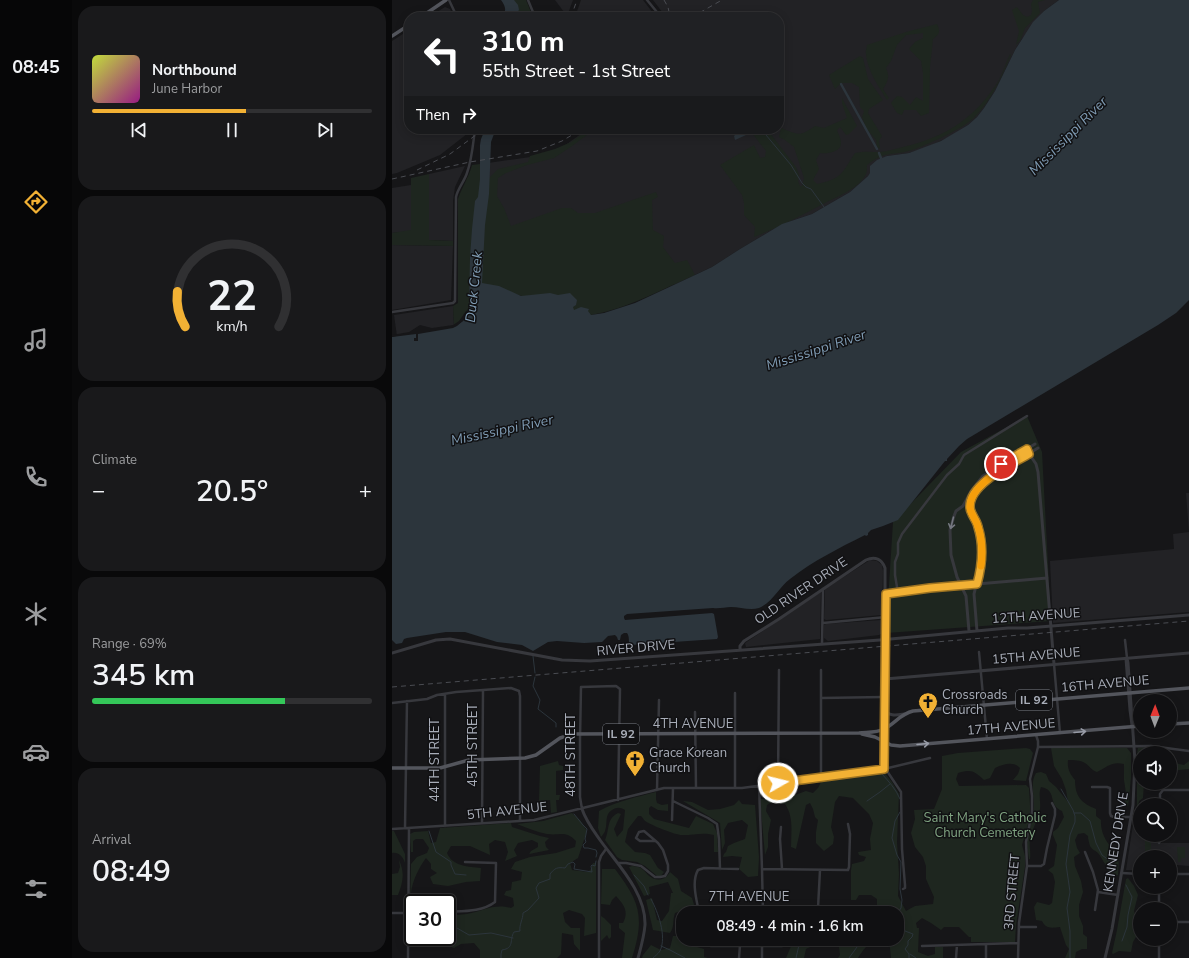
<!DOCTYPE html>
<html lang="en">
<head>
<meta charset="utf-8">
<style>
	:root { --surface:#101012; --page:#19191b; --text:#f1f3f6; --muted:#9c9d9f; --line:#303032; --accent:#f2b134 }
	body { margin:0; font-family:"Nunito Sans",sans-serif; background:var(--page); color:var(--text); height:100vh; display:flex; flex-direction:column; font-size:15px; white-space:nowrap }
	* { box-sizing:border-box; margin:0 }
	p { font-size:13px; color:var(--muted) }
	.icon { flex:none; width:22px; height:22px; fill:none; stroke:currentColor; stroke-width:2; stroke-linecap:round; stroke-linejoin:round }
	.map { position:relative; flex:1; overflow:hidden }
	.details { display:flex; flex-direction:column; gap:6px; padding:6px; background:#09090a; width:320px }
	.details>* { flex:none }
	.hud { position:absolute; left:12px; top:12px; width:380px; height:122px; border-radius:16px; box-shadow:0 2px 10px #0003,0 0 0 1px var(--line); background:#202124; color:#fff; overflow:hidden }
	.needle { width:26px; rotate:1deg }
	.fabs { position:absolute; left:741px; top:694px; display:grid; gap:8px }
	.fabs a { display:grid; place-items:center; width:44px; height:44px; border-radius:50%; background:var(--surface); box-shadow:0 2px 10px #0003,0 0 0 1px var(--line); font-size:20px }
	.speed { position:absolute; left:12px; top:894px; display:flex; gap:8px; font-size:20px; font-weight:700; text-align:center }
	.speed>* { display:grid; place-content:center; width:52px; height:52px; border-radius:50%; background:var(--surface); box-shadow:0 2px 10px #0003,0 0 0 1px var(--line); line-height:1 }
	.speed .limit { border:2px solid #111; border-radius:6px; background:#fff; color:#111 }
	.pin { position:absolute; display:grid; place-items:center; width:34px; height:34px; color:#fff; margin:-17px; border:2px solid #fff; border-radius:50%; box-shadow:0 1px 4px #0007 }
	.me { position:absolute; width:44px; margin:-22px; rotate:82deg; stroke-linejoin:round; filter:drop-shadow(0 0 3px #0008) }
	.turn { display:flex; align-items:center; gap:14px; height:84px; padding:0 12px; font-size:18px }
	.turn .icon { width:52px; height:52px; stroke-width:2.5 }
	.turn b { display:block; font-size:28px; line-height:34px }
	.then { display:flex; align-items:center; height:38px; padding:0 12px; background:#0003; gap:8px; font-size:15px }
	.big { font-size:30px; font-weight:600; line-height:1.1 }
	.details .card { flex:1; display:flex; flex-direction:column; justify-content:center; gap:6px; min-width:0; padding:0 14px; border-radius:16px; background:var(--page) }
	.details .dial { align-items:center; gap:0 }
	.dial svg { height:104px; overflow:visible; fill:none; stroke:var(--line); stroke-width:7; stroke-linecap:round; text-anchor:middle }
	.dial text { fill:var(--text); stroke:none }
	.song { display:flex; align-items:center; gap:12px }
	.cover { width:48px; height:48px; border-radius:6px; background:linear-gradient(135deg,hsl(70 70% 55%),hsl(310 70% 35%)) }
	.played { height:4px; border-radius:2px; background:linear-gradient(90deg,var(--accent) 55%,var(--line) 55%) }
	.keys { display:flex; justify-content:space-around; direction:ltr }
	.heat { display:flex; justify-content:space-between; align-items:center; font-size:22px; direction:ltr }
	.charge { height:6px; border-radius:3px; background:linear-gradient(90deg,#34c759 69%,var(--line) 0) }
	.trip { position:absolute; left:284px; top:906px; width:228px; height:40px; border-radius:16px; background:var(--surface); box-shadow:0 2px 10px #0003,0 0 0 1px var(--line); font-weight:600; line-height:40px; text-align:center }
	main { display:flex; flex:1; min-height:0 }
	.tab-bar { display:flex; flex-direction:column; width:72px; justify-content:space-around; align-items:center; background:#060607; color:var(--muted) }
	.tab-bar .icon { width:28px; height:28px }
	.tab-bar .current { color:var(--accent) }
	.tab-bar b { font-size:18px; color:var(--text) }
	.map>svg:first-child { display:block }
</style>
</head>
<body>
<main>
<nav class="tab-bar">
<b>08:45</b>
<svg class="icon current" aria-label="directions" viewBox="0 0 24 24"><path d="M12 3l9 9-9 9-9-9zM9 14v-3h6M13 9l2 2-2 2"/></svg>
<svg class="icon" aria-label="music" viewBox="0 0 24 24"><path d="M9 18V5l10-2v13"/><circle cx="6" cy="18" r="3"/><circle cx="16" cy="16" r="3"/></svg>
<svg class="icon" aria-label="phone" viewBox="0 0 24 24"><path d="M5 4h4l2 5-3 2q2 4 5 5l2-3 5 2v4C11 20 4 13 5 4z"/></svg>
<svg class="icon" aria-label="climate" viewBox="0 0 24 24"><path d="M12 3v18M4 7l16 10M4 17L20 7"/></svg>
<svg class="icon" aria-label="car" viewBox="0 0 24 24"><path d="M5 17H2v-5l4-1 3-4h7l3 4 3 1v5h-3M9 17h6M6 11h13"/><circle cx="7" cy="17" r="2"/><circle cx="17" cy="17" r="2"/></svg>
<svg class="icon" aria-label="filters" viewBox="0 0 24 24"><path d="M4 7h16M4 17h16"/><circle cx="9" cy="7" r="2"/><circle cx="15" cy="17" r="2"/></svg>
</nav>
<section class="details">
<div class="card">
<div class="song"><i class="cover"></i><div><b>Northbound</b><p>June Harbor</p></div></div>
<div class="played"></div>
<div class="keys"><svg class="icon" aria-label="previous" viewBox="0 0 24 24"><path d="M18 5L8 12l10 7zM5 5v14"/></svg><svg class="icon" aria-label="pause" viewBox="0 0 24 24"><path d="M8 5v14M16 5v14"/></svg><svg class="icon" aria-label="next" viewBox="0 0 24 24"><path d="M6 5l10 7-10 7zM19 5v14"/></svg></div>
</div>
<div class="card dial"><svg viewBox="0 0 100 80">
<path d="M14 69A42 42 0 1 1 86 69"/>
<path d="M14 69A42 42 0 0 1 8 42" stroke="#f2b134"/>
<text x="50" y="56" font-size="32" font-weight="700">22</text>
<text x="50" y="72" font-size="11">km/h</text>
</svg></div>
<div class="card"><p>Climate</p>
<div class="heat"><a>−</a><b class="big">20.5°</b><a>+</a></div>
</div>
<div class="card"><p>Range · 69%</p><b class="big">345 km</b><div class="charge"></div></div>
<div class="card"><p>Arrival</p><b class="big">08:49</b></div>
</section>
<div class="map">
<svg width="797" height="958" viewBox="0 0 797 958">
	<rect width="100%" height="100%" fill="#161618"/>
	<path fill="#222225" d="M163,0H181L175,16Z
		M189,0H251L264,17H183Z
		M261,0H667L652,11L630,39L623,50L603,91L592,108L585,117L576,125L557,137L536,147L517,153L495,156L476,176L458,192L420,214L390,224L348,249L320,267L283,284L92,241L96,163L145,156L172,146L196,129H387V17H274Z
		M53,7L58,9L62,17H37Z
		M17,30V129H80V130L48,155L5,173L0,174V41Z
		M73,166L63,187L61,201V241L37,240V174Z
		M19,185V231L0,233V188Z
		M0,245L61,246L59,300L0,310Z
		M61,306L62,327L22,332L5,336L2,315Z
		M794,493H797V612L661,623L658,561L782,549L781,534L797,532Z
		M478,560L485,561L490,565L491,571L490,613L489,615L434,620L432,619L433,589Z
		M429,592L428,639L354,647L353,643Z
		M489,620L491,621V633L487,635L436,641L432,638V625L434,624Z
		M742,818H748V835H769V843H797V866L785,865V871H778V857H748V870H734Z"/>
	<path fill="#1e261f" d="M116,0H134L141,17H117Z
		M641,0H653L646,2L648,13L633,28L629,39L624,45L627,31L620,10L625,7L631,15L635,17L639,15L640,11L639,4Z
		M545,24C549,32 547,34 541,39L538,67L537,113L529,116L524,110H512L510,115L505,113L499,103L505,96L510,97L518,105L524,97L531,101V73L529,61L517,49L523,42L531,38V33L514,35L505,45L499,61L494,68C498,77 496,81 491,89L497,98L495,100C487,87 475,70 474,54C473,51 475,48 475,45L514,32Z
		M618,54L619,55C610,76 599,101 582,118C570,129 539,143 523,149C513,153 503,153 493,155C486,157 480,161 475,165C475,168 475,172 474,174C467,189 444,197 431,204C408,216 386,228 362,237L363,227L352,215V203L350,195L328,165L362,145L368,158L373,157L374,151L357,129H375L404,167L407,175L406,181L408,186H410L412,178L402,147L393,140L387,137L389,128C407,135 407,137 423,126L432,128L455,118L450,103V98L465,126L457,134L454,135L448,127L445,130C446,133 449,139 449,142C450,152 435,154 428,153L424,160L427,169L421,180L425,184C450,179 450,173 463,153C472,151 479,152 488,152C497,151 506,148 515,146C556,136 585,116 607,80C611,72 614,63 618,54Z
		M468,56L471,58L476,79L491,100L477,109L476,113L490,136L487,141L488,149L485,147L484,140L474,128L470,117L472,111L468,107L467,87L460,83H449L443,89L437,75Z
		M197,129H203L180,146L162,158L135,165L114,173L106,178L105,196L112,208L119,226L170,208H179L186,213H203L264,192L266,197L260,200L261,230L272,236L271,247L283,263L295,260L303,275C268,290 237,308 199,315L78,282C77,300 80,317 62,327L61,306L66,303V199C70,187 77,177 80,165L96,163V179L106,169L136,162L138,156L163,149L179,142Z
		M37,174V240L61,241V246L0,245V233L19,230V178Z
		M635,416L650,452L659,621L494,633L501,522L569,452Z
		M742,710H748V722L744,723Z
		M758,747L771,753H748V783H752L751,798L747,801L745,812V754L746,748Z
		M634,748L638,749L641,753L634,781L621,780L626,774L628,768C621,761 612,764 603,768L598,778L592,780C582,771 580,769 566,773L564,779L567,786L634,785L637,788L638,805V817L630,845L633,856V867L624,925L623,942H579V937H577L567,927H552L549,930L539,923L530,918L524,923L525,928H527L526,952L536,956L543,954V947H551V958H499L497,939H505V913H481L485,908V899L479,895H467L464,900H459V870L460,864L472,861L474,857L467,855L466,852L479,850L478,839L481,823L477,814L461,798L447,796L443,802L439,827L442,837L441,844L432,851L424,843V832L426,820L423,817L421,809L418,803L414,805L404,849L399,847C399,832 402,817 393,804L380,802L375,805L374,811L379,820L376,834V847L373,855L368,799H375L384,793L403,795L414,791L421,793L426,788L431,778L485,771L492,772L500,782L507,794L505,842L507,874L506,896L514,911L523,906L541,904L542,897L534,879V866L531,857L523,847L519,833L523,819L522,810L542,809L550,789V756L566,753Z
		M659,748H735L739,753V778L737,798L736,806L732,805L734,793L732,780V764C720,761 715,767 705,772C699,770 698,766 693,763C688,760 682,760 676,760C675,769 678,774 683,780C683,796 689,803 704,809V816L709,820C708,834 716,846 727,855L726,875L716,879L714,874L716,870C715,867 708,855 706,853C703,850 700,850 698,846C697,843 696,839 696,836L692,833L686,834L683,840L685,848L688,853L682,857L683,866L689,881L691,892L687,905V916L691,926V934L695,937V949H690L684,952L683,958H673L677,949L674,945L668,927C659,928 654,929 650,921L644,920L642,907L645,902L657,905L660,903L663,882L661,874L656,870L662,866L665,845L661,835V832L666,828L672,817L670,811C655,805 666,790 649,787C646,794 649,802 648,809C646,820 640,829 638,840C637,846 639,852 638,859H637C636,853 635,846 635,839C637,828 642,817 642,805C642,794 638,783 644,773L649,772L654,774L657,781L664,787L676,802L674,790L670,779L662,766Z
		M166,761L167,765L171,766V770L164,771V795H168L167,800H164L165,812L159,813L158,800L147,801L148,766Z
		M797,761V769L778,771V762L792,765Z
		M264,792V799L265,803L270,805L276,804V811L266,810L259,806L257,808V814L262,819L297,828L304,816L321,824L325,833L326,852H322V835C311,832 302,835 291,835C285,836 259,825 253,821C253,821 250,817 249,816H246L236,829L233,842L243,852L253,853L258,855L266,868L272,872L269,876H265L253,866L245,862L230,860L225,857L213,840C218,829 214,819 226,813L229,814L222,829L225,837L231,830L233,810C228,807 225,807 220,810C212,815 216,823 213,831C213,832 210,836 209,837L206,828L207,811C225,801 245,797 264,792Z
		M347,800L350,804L363,805L367,857L366,876L356,877L347,869L350,857L340,856L331,857L332,854L334,852L336,846L342,843L353,839L356,825L350,820L336,823L332,830L333,843L330,850L328,823L291,801L300,802L316,810L328,809L342,805Z
		M180,813L188,820L195,831L186,858L178,863L180,870L196,872L199,869L201,863H204V933L192,936L193,918L190,914L177,910L171,913L173,922L179,928H188V951L182,944L181,935L170,933L169,954L165,958H88V950L82,943L69,944L62,948L52,944L58,939L55,933V915C61,915 68,915 75,914C90,911 103,903 119,908L122,906L121,898L112,895L114,891L119,890L120,882L129,880L130,872L119,869L123,862L138,857L164,853L183,847L184,841C173,830 169,836 155,834C145,832 135,828 125,824L151,821Z
		M119,823L120,827L148,836L157,838L153,842L154,847L157,850L137,854L139,851L146,847V843L140,840L126,843L122,850L125,856L113,861L116,852L113,842L103,840L97,844L98,855L78,846H59L55,853C60,866 77,867 89,868L88,881L74,882L56,886L41,884L38,877L45,873L39,869V864L34,858C27,867 20,882 19,893C19,899 21,904 21,909L18,908L19,864L25,857L35,853L37,848L31,839H24L21,841V852H19L18,834L22,832L36,831L39,843L44,842L48,828Z
		M0,831H2L13,854V863C11,857 7,852 0,853Z
		M753,841H759V851H753Z
		M785,847H793V858H789V862H786Z
		M7,860C13,873 11,882 6,895H0V874L6,873L8,867Z
		M240,866C243,866 247,867 249,868C252,870 254,873 256,875C264,882 273,881 278,872L286,879L289,891L300,898L304,911L292,910L283,913C280,922 283,926 278,933L261,930L254,900L260,898L265,920L270,921L277,911L279,893H281L276,882L257,887L258,894L252,896L237,867Z
		M210,869H223C248,902 253,917 240,958H230L233,933L227,928V923H231C237,911 232,905 224,896L220,900L218,905L209,904Z
		M736,878L742,886L746,895L742,911L746,923L744,930V937L741,942L739,952L727,951L721,954L720,953L725,930L734,879Z
		M209,916L212,918L219,925V937L217,939L215,935L209,941Z
		M281,936H291V939H295L294,946L305,947L312,949V957L316,958H250L251,955L259,945L269,950L278,948Z
		M402,939H485C476,943 471,950 466,958H446L448,955L447,947L441,942L426,943L414,949L412,958H394Z"/>
	<path fill="#2c353c" d="M109,0H122L126,5L127,10L121,17H109C115,11 114,7 109,0Z
		M667,0H797V300L784,313L766,325L575,439L567,446L555,459V461H553L506,520L491,526L479,530L476,533V535L474,536L473,535C447,548 421,561 398,579C387,587 381,602 367,608C358,611 348,607 339,607C333,607 327,609 321,608L235,614L232,616V618L233,620L320,613L322,614L326,637L325,639L238,645C236,642 238,637 235,633H232L229,635L228,640H226L225,637L223,635L216,636L210,642L192,643L165,641L156,642L141,651L130,645L105,642L73,632H54L15,638L12,639L10,643L4,644L0,640V337L35,329L62,327L71,321L77,308L78,258L80,229L83,201L86,197L88,179V145L89,139L92,132V129H102V134L99,142L97,194L93,225L90,283L107,286L129,296L158,293L166,295L178,293L185,300L184,305L181,307L182,310L189,307L197,309L196,311L199,315L212,313L243,303L303,275L320,267L348,249L390,224L420,214L432,207L458,192L476,176L478,173V166L485,160L495,156L517,153L549,141L576,125L585,117L592,108L603,91L623,50L641,22L652,11Z
		M351,130L354,135L343,140L342,136L347,131Z"/>
	<path fill="#161618" d="M76,310L72,320L65,326L61,328L26,334V341H22V338H24V334L0,337V335L17,332L28,325L40,328L61,325L67,321L74,311Z"/>
	<g fill="none" stroke-linecap="round" stroke-linejoin="round">
		<path stroke="#2c353c" stroke-width="1" d="M369,129L399,165L410,183L414,187L419,189L432,207
			M141,656L143,673
			M143,677L141,686L148,700L146,709L164,723V727
			M490,774C497,782 504,789 508,799
			M669,789L681,810L683,816V822L678,835L674,864L678,892L675,908L678,931V958
			M475,801L488,792L498,784
			M682,813H689L698,821L704,843L710,855L723,865
			M182,814L191,825L195,829L193,839L194,842L191,845L192,848H196L204,850L205,853L204,857
			M37,831L44,852L59,862V865L63,874L74,875
			M242,875L252,886L256,895
			M259,899C266,912 275,936 268,951C266,954 263,956 261,958
			M505,914L509,908L510,900L508,889L509,862L505,855L500,838L503,821L508,812
			M505,921L506,926L511,927L513,931L521,934L520,937L516,941V945L513,949L517,954V958
			M55,924H58L77,935L99,933L121,938
			M730,941L735,927L736,915L740,897L734,885
			M269,946L278,950L293,958
			M518,954L524,958
			M109,958V954L110,950C123,948 117,940 122,932L128,931C127,925 131,919 131,913L136,910L147,898L144,888L147,883L158,879V874C163,868 165,867 173,868L176,864L181,862L183,864L182,869L200,872L199,866L200,865L203,866L204,861
			M404,958L407,945L411,939
			M457,958L465,947L469,939"/>
		<path stroke="#2c353c" stroke-width="2.5" d="M449,84L485,149
			M487,153L489,158"/>
		<path stroke="#37383d" stroke-width="2.5" d="M57,0L65,17
			M136,0L143,17
			M255,0L269,17
			M129,130L131,129
			M0,312L61,303L63,301L64,197C66,188 72,182 75,173C80,159 81,144 83,129
			M506,593L503,575V562L506,554V543L510,534L555,475L567,464L572,455L635,416
			M431,623L494,617
			M733,640L735,658
			M430,644L431,589
			M587,652L595,739
			M662,664L668,733
			M429,698L492,697
			M0,703L35,699L45,695L64,692L119,688L127,691L128,696V821
			M303,712L304,788
			M646,747L759,746L797,751
			M492,769L493,742
			M492,770L495,771L509,792L510,849L513,885V888L511,889
			M429,777V670
			M386,783L387,670
			M367,785L370,869L371,913
			M700,787H715L718,788V813L719,816L722,817H748
			M343,788V693
			M265,790L267,700
			M281,801L316,818L325,824L327,839L328,869
			M768,805V794L771,790H797
			M190,809L188,797V739L189,687L224,686L228,689L226,800
			M280,820L281,788
			M90,823L91,691
			M53,826V694
			M389,827L388,839L390,869
			M13,828L15,701
			M0,829L142,820L272,788H350L492,769L538,758
			M767,843L768,835
			M693,852L701,872L706,890L703,910
			M226,863H234L249,866L263,877H268L273,876L276,871V865L271,850L266,843L252,831L247,832L244,838L248,841H263
			M635,866H649L652,864L655,848L663,815V809L660,803
			M370,869L456,870L457,867L458,834L456,824
			M730,873L748,874
			M778,874H797
			M706,892L726,895
			M306,907L456,908
			M426,908L428,870
			M767,909V887
			M55,912C71,911 90,912 103,902L104,863L73,862
			M0,913H21
			M307,913C305,901 299,882 306,870L312,868L346,869
			M778,922H797
			M627,927H644
			M308,939L311,944L319,946H390
			M530,946L626,943
			M16,958L17,828
			M207,958V862L209,856L214,849
			M347,958L348,945
			M370,958V939
			M564,958L565,945
			M594,958V945
			M626,958L627,923L635,866L634,842L640,812V796L638,779L646,747V741L644,735
			M767,958V939"/>
		<path stroke="#37383d" stroke-width="3" d="M636,452L644,464L646,472L662,664
			M494,595L538,588L655,578
			M577,631L574,596L565,577L559,555L558,530L562,516L564,511L571,506L579,491L591,476L643,444
			M585,631L582,594L590,561L589,542L586,526L578,511V503L584,492L595,479L646,448
			M348,650V646L352,641L387,619L474,560C483,556 490,559 493,568V742
			M0,653L44,640L58,639L170,660L198,661L488,640L616,628H635L797,615
			M734,659L738,710L740,725
			M493,679L797,653
			M493,709C496,717 505,715 512,714
			M190,809C194,821 201,830 208,840C226,865 254,893 253,925C252,937 249,947 246,958
			M713,958L720,929L741,805L743,761L736,663L735,658"/>
		<path stroke="#53555c" stroke-width="3.5" d="M29,17L54,0
			M0,36L17,25
			M778,724L797,723
			M470,734L483,737L499,745L508,746L748,726
			M0,768H48L77,760L133,758L144,755L168,738L181,734L467,733C475,732 484,733 492,729C504,723 508,714 521,711L797,688"/>
		<path stroke="#4a4c52" stroke-width="1" stroke-dasharray="5 4" stroke-linecap="butt" d="M272,0L276,7L278,17
			M179,17L185,0
			M300,17L330,0
			M25,170L58,154L92,129
			M0,179L78,162L145,151L170,141L190,129
			M0,687L797,621"/>
	</g>
	<defs><path id="oneway-shaft" d="M-6 0H5M1.5-3L5.5 0L1.5 3" fill="none" stroke-width="1.6" stroke-linecap="round" stroke-linejoin="round"/></defs>
	<use stroke="#757881" href="#oneway-shaft" transform="translate(560 523) rotate(104)"/>
	<g stroke="#979ba6">
		<use href="#oneway-shaft" transform="translate(688 732) rotate(-5)"/>
		<use href="#oneway-shaft" transform="translate(531 744) rotate(-5)"/>
	</g>
	<g fill="none" stroke-linecap="round" stroke-linejoin="round">
		<g stroke="#9d7322" stroke-width="10">
			<path id="route" d="M386,783L492,769L494,594L538,588L585,584C590,566 592,546 586,527C585,520 578,514 578,507C577,484 620,464 637,454L635,449L609,464"/>
		</g>
		<use href="#route" stroke="#f2b134" stroke-width="7"/>
		<path stroke="#f59e0b" stroke-width="7" d="M589,566C591,553 590,536 585,524C583,518 578,513 578,507C578,490 599,476 611,469"/>
	</g>
	<defs>
		<g id="church-pin" transform="scale(1)"><path d="M0 17L-7.5 6A9.5 9.5 0 1 1 7.5 6Z" fill="#f2b134" stroke="#111113"/><path d="M-1.2-6h2.4v3.5h3.3v2.4h-3.3V6h-2.4V-.1h-3.3v-2.4h3.3Z" fill="#111"/></g>
	</defs>
	<g fill-rule="evenodd">
		<use href="#church-pin" x="536" y="702"/>
		<use href="#church-pin" x="243" y="760"/>
	</g>
	<g text-anchor="middle" dominant-baseline="central" stroke-width="3" stroke-linejoin="round" paint-order="stroke">
		<g fill="#111113" stroke="#7b7e86" stroke-width="1">
			<rect x="624" y="690" width="36" height="20" rx="3"/>
			<rect x="211" y="724" width="36" height="20" rx="3"/>
		</g>
		<g font-size="12" font-weight="bold" fill="#a8adb8">
			<text x="642" y="700">IL 92</text>
			<text x="229" y="734">IL 92</text>
		</g>
		<g font-size="13" fill="#a8adb8" stroke="#111113">
			<text transform="translate(409 591) rotate(-34)">OLD RIVER DRIVE</text>
			<text transform="translate(644 616) rotate(-4)">12TH AVENUE</text>
			<text transform="translate(244 648) rotate(-5)">RIVER DRIVE</text>
			<text transform="translate(644 656) rotate(-5)">15TH AVENUE</text>
			<text transform="translate(713 684) rotate(-5)">16TH AVENUE</text>
			<text x="301" y="724">4TH AVENUE</text>
			<text transform="translate(619 727) rotate(-5)">17TH AVENUE</text>
			<text transform="translate(81 745) rotate(-90)">45TH STREET</text>
			<text transform="translate(179 755) rotate(-90)">48TH STREET</text>
			<text transform="translate(43 760) rotate(-90)">44TH STREET</text>
			<text transform="translate(115 811) rotate(-6)">5TH AVENUE</text>
			<text transform="translate(724 842) rotate(-81)">KENNEDY DRIVE</text>
			<text transform="translate(620 892) rotate(-85)">3RD STREET</text>
			<text x="357" y="897">7TH AVENUE</text>
		</g>
		<g font-size="13" fill="#a8adb8" stroke="#111113" text-anchor="start">
			<text x="550" y="695">Crossroads<tspan x="550" dy="15">Church</tspan></text>
			<text x="257" y="753">Grace Korean<tspan x="257" dy="15">Church</tspan></text>
		</g>
		<g font-size="13" fill="#7fa381" stroke="#111113">
			<text x="593" y="818">Saint Mary's Catholic<tspan x="593" dy="15">Church Cemetery</tspan></text>
		</g>
		<g font-size="14" font-style="italic" fill="#7f9bb3" stroke="#111113">
			<text transform="translate(676 136) rotate(-45)">Mississippi River</text>
			<text transform="translate(82 287) rotate(-84)">Duck Creek</text>
			<text transform="translate(424 350) rotate(-18)">Mississippi River</text>
			<text transform="translate(110 430) rotate(-12)">Mississippi River</text>
		</g>
	</g>
</svg>
<div class="fabs">
<a><svg class="needle" viewBox="-14 -14 28 28"><path d="M0-13l5 13h-10z" fill="#e53935"/><path d="M0 13l5-13h-10z" fill="#9c9d9f"/></svg></a>
<a><svg class="icon" aria-label="sound" viewBox="0 0 24 24"><path d="M4 9h4l5-4v14l-5-4H4zM17 9q2 3 0 6"/></svg></a>
<a><svg class="icon" aria-label="search" viewBox="0 0 24 24"><circle cx="10" cy="10" r="6"/><path d="M15 15l6 6"/></svg></a>
<a>+</a>
<a>−</a>
</div>
<div class="speed"><div class="limit">30</div></div>
<div class="pin" style="left:609px;top:464px;background:#d93025"><svg class="icon" aria-label="arrive" viewBox="0 0 24 24"><path d="M6 21V4h12l-3 4 3 4H6"/></svg></div>
<svg class="me" style="left:386px;top:783px" viewBox="-20 -20 40 40"><circle r="17" fill="#f2b134" stroke="#fff" stroke-width="3"/><path d="M0-11L8 9 0 5-8 9z" fill="#fff"/></svg>
<div class="trip">08:49 · 4 min · 1.6 km</div>
<div class="hud">
<div class="turn"><svg class="icon" aria-label="left" viewBox="0 0 24 24"><path d="M17 20v-9H6M10 6l-5 5 5 5"/></svg><div><b>310 m</b>55th Street - 1st Street</div></div>
<div class="then">Then<svg class="icon" aria-label="right" viewBox="0 0 24 24"><path d="M7 20v-9h11M14 6l5 5-5 5"/></svg></div>
</div>
</div>
</main>
</body>
</html>
